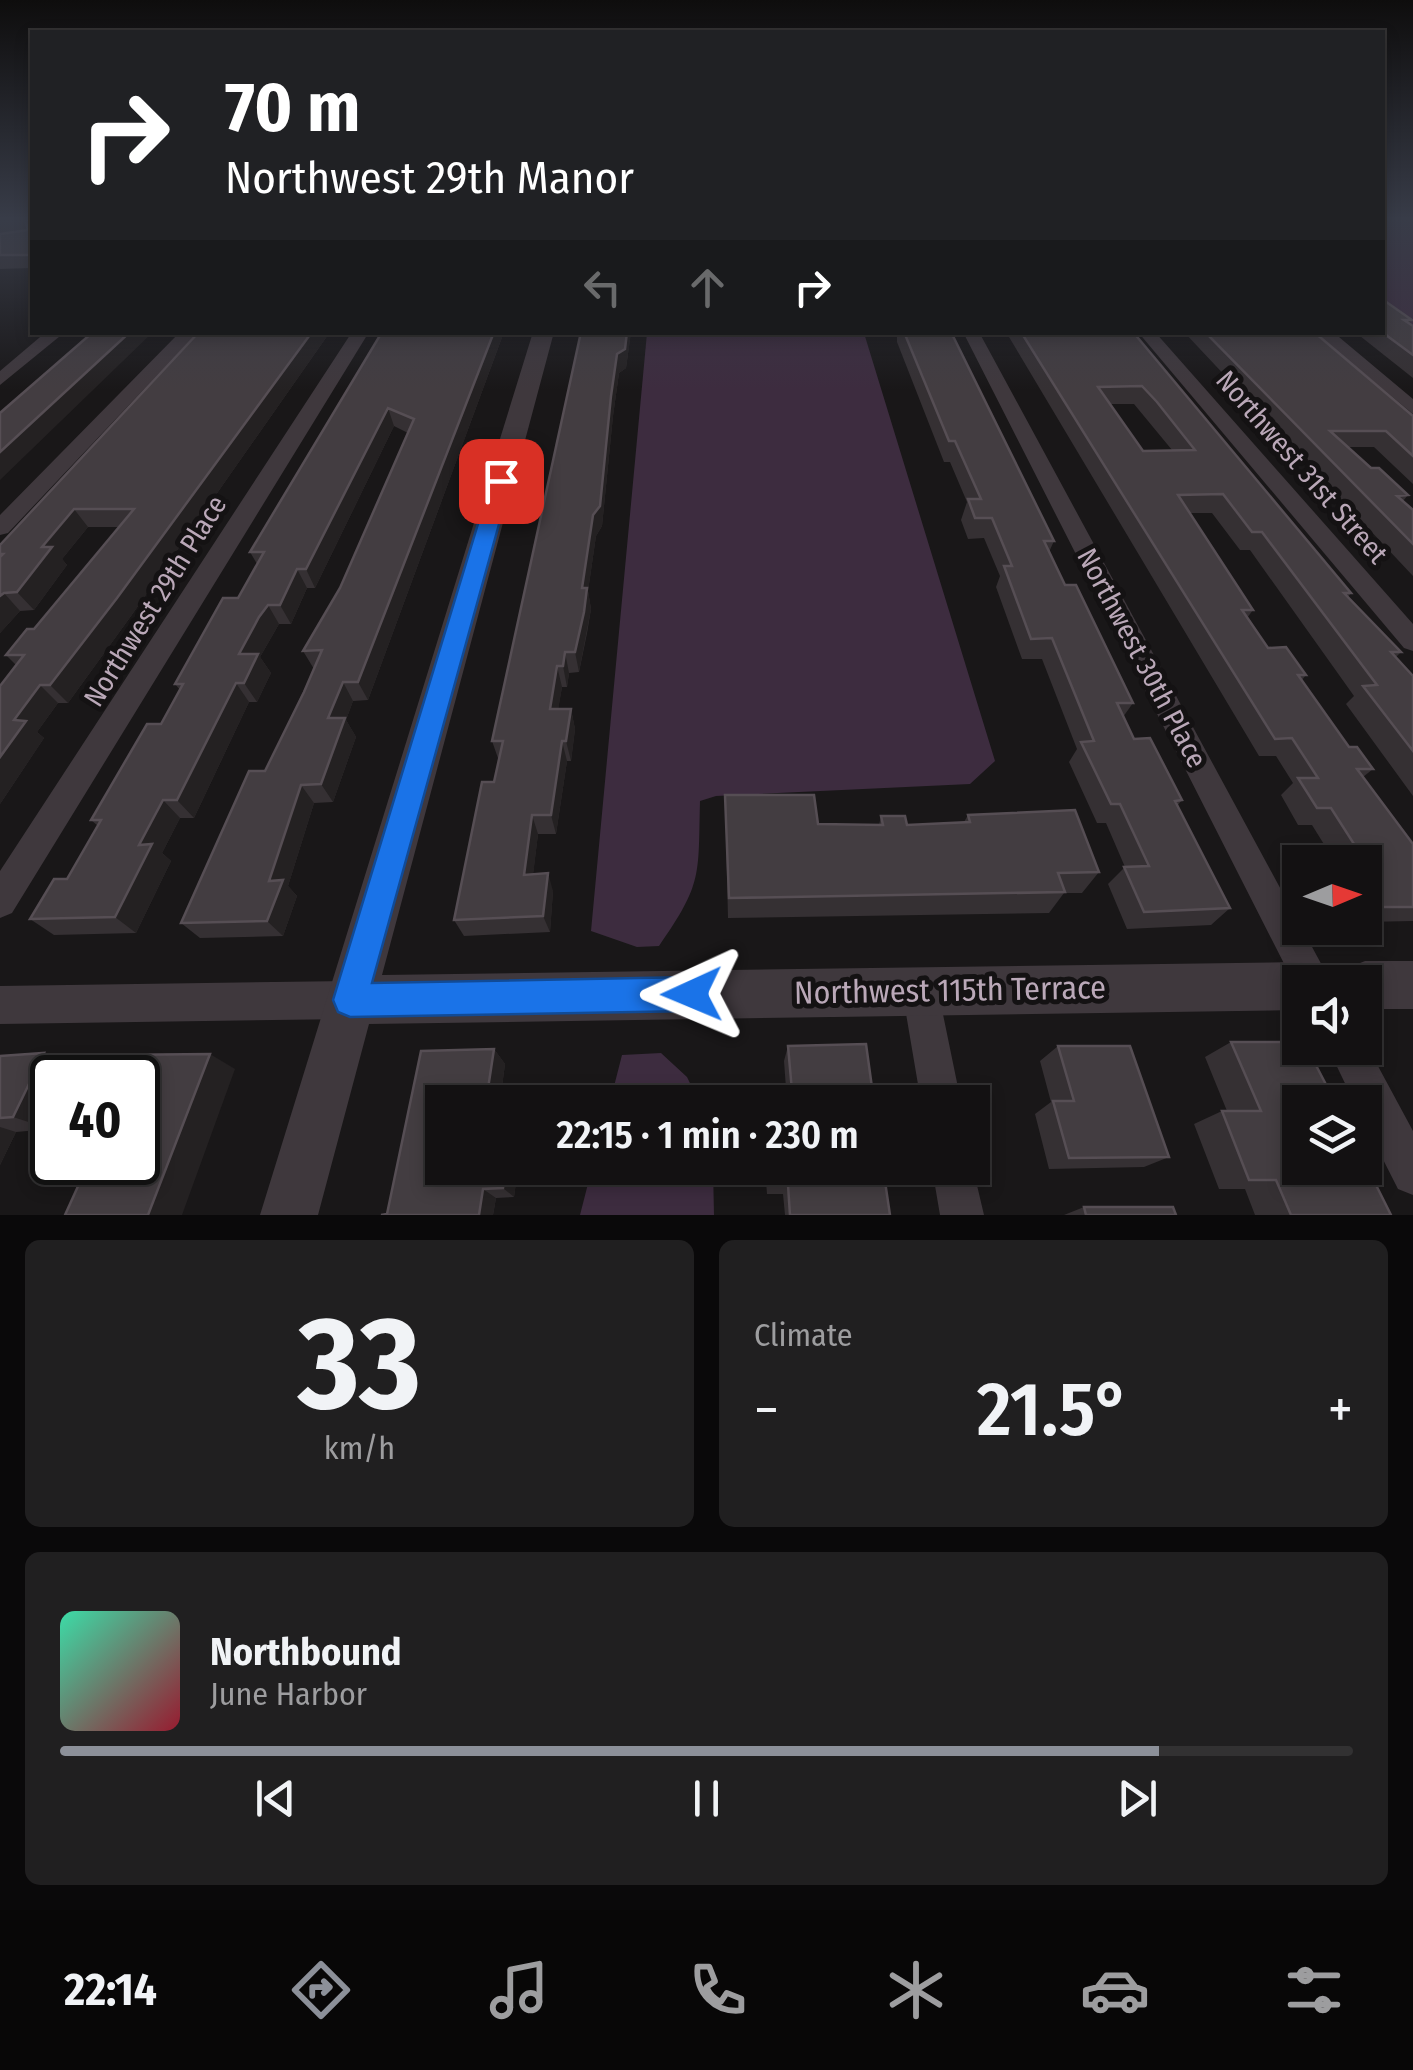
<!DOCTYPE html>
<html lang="en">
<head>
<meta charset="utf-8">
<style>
	:root { --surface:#131112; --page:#201f20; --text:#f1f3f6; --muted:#9d9d9f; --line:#323132; --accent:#8c9099 }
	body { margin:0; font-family:"Fira Sans Condensed",sans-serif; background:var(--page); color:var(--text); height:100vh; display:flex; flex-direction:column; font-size:38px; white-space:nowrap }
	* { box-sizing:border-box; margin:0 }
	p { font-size:32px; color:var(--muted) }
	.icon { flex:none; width:55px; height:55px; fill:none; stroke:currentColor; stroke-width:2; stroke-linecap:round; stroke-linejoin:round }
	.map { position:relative; height:1215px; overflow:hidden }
	.details { display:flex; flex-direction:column; gap:25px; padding:25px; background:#0a090a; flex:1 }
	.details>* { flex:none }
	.hud { position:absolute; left:30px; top:30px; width:1355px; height:305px; border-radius:0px; box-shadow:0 5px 15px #0003,0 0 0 2px var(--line); background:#202124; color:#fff; overflow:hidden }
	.needle { width:65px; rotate:88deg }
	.fabs { position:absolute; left:1282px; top:845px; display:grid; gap:20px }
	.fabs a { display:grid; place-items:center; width:100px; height:100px; border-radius:0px; background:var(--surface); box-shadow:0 5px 15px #0003,0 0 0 2px var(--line); font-size:50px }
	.speed { position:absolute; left:30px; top:1055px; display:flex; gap:20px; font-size:50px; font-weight:700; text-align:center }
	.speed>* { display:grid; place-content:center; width:130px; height:130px; border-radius:50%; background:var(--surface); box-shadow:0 5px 15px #0003,0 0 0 2px var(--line); line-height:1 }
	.speed .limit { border:5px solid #111; border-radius:15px; background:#fff; color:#111 }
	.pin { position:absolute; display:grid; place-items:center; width:85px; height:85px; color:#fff; margin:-42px; border-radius:20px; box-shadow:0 5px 15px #0006 }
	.me { position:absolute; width:110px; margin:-55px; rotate:269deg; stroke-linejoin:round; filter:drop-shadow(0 0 8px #0008) }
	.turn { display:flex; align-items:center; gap:35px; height:210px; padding:0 30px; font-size:45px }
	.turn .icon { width:130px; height:130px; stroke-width:2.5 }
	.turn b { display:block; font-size:70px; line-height:85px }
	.lanes { display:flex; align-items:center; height:95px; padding:0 30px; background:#0003; justify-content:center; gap:50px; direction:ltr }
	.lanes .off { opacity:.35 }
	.big { font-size:75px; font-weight:600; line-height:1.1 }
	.details .widget { flex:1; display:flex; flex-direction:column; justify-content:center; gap:15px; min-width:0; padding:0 35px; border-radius:15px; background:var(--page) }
	.details .dial { align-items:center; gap:0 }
	.dial b { font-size:130px; line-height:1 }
	.song { display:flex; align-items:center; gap:30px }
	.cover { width:120px; height:120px; border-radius:15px; background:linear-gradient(135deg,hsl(160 70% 55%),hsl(350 70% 35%)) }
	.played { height:10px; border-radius:5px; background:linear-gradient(90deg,var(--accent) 85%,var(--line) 85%) }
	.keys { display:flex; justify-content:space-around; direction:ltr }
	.heat { display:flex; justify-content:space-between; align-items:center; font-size:55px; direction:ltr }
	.details .tiles { flex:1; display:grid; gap:25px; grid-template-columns:1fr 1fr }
	.widget:last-child { grid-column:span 2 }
	.trip { position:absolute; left:425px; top:1085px; width:565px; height:100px; border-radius:0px; background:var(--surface); box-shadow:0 5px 15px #0003,0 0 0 2px var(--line); font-weight:600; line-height:100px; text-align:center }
	.tab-bar { display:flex; height:160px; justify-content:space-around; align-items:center; background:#080707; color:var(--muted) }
	.tab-bar .icon { width:70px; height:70px }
	.tab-bar .on { color:var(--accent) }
	.tab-bar b { font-size:45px; color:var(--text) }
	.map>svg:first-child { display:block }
</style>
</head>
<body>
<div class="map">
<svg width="1413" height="1215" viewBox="0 0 1413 1215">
	<rect width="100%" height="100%" fill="#191718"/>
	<path fill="#3d2c3f" d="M1383,220H1413V327L1383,305Z
		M647,333H864L995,761L970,784L716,796L700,801C698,876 703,883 659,946L637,947L591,931Z
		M661,1053L687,1077L699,1102H610L622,1055Z
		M592,1168H713L714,1215H580Z"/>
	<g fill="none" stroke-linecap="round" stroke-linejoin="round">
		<path fill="#3f383d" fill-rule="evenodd" d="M46,332H65L0,385V371Z
			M180,332H198L8,533L0,535V515Z
			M352,332H369L12,913L0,918V871Z
			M963,332H979L1331,982H1300V995Z
			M1138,332H1155L1413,624V651L1404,648Z
			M1314,332H1333L1413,399V414Z
			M920,972L933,977L938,990L961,1102H921L902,990L907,977Z
			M350,981L363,987L369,1000L363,1013L350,1019L0,1024V986Z
			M1365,1042L1413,1131V1195L1398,1189L1365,1124V1102H1354L1328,1048H1365Z
			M972,1164L984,1215H940L932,1168H972Z"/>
		<path fill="#3f383d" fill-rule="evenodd" d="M533,332H554L382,975L1300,962L1317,969L1323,982H1300V1010L369,1024L318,1215H260Z
			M1365,961H1413V1009H1365V982H1342L1348,968Z"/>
	</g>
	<path fill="#353033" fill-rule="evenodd" d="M0,220H32V268L0,269Z
		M1382,299L1412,320L1409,324L1413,326V378L1355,332H1382Z
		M199,332H330L131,616L68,703H58L37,732L44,738L0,804L16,665L6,655L34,629L119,527H88L62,559L67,565L34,610L20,611L0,633V545Z
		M382,332H504L368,700L353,701L346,720L356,737L333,802L314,803L288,886L297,896L283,936L200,938L181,923L265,771L314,669L303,651L340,588L408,433L394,426L315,588H307L291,624H279L260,657L271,673L257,702H249L194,818H180L162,853L171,861L136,933L54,935L30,919L67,879L98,826L91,820L161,724L180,690L175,684L238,598L257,564L250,552Z
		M581,332H631L626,368L619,373L613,416L602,526L596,536L588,591L591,609L587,633L579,672L569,673L567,687H562L558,709H571L575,729L571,761H567L556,834H538L533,874L553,891L550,932L464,936L454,920L494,782L499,761L492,741Z
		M897,332H951L1054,541L1049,552L1065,585L1133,703L1123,717L1134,739L1182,800L1177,806L1230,908L1211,925L1127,929L1108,884L1125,867L1106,823H1097L1069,762L1077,749L1042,659H1022L996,587L1000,576L984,538L968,539L961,520L967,502L950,462H944L897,342Z
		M1006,332H1133L1351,593L1348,597L1401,652L1396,657L1413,676V796L1346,704L1354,696L1250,550H1240L1212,513H1190L1253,610L1247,618L1268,648L1306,675L1302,680L1349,747L1373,769L1363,777L1413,844V921L1365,922V862H1335L1312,825H1298L1281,795L1293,783L1276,756H1259ZM1110,404H1134L1172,450L1143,451Z
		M1184,332H1314L1413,416V484L1374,447H1348L1371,468L1408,495L1403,501L1413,510V576Z
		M725,795L818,824L879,825L881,816L907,825L964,822L968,815L1099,872L1082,893H1064L1049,913L728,918Z
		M1231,1042L1391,1215H1255L1245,1189H1219L1194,1124L1222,1111H1227L1205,1057Z
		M788,1046L874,1102H787L784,1061Z
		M1058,1046L1169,1157L1144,1167L1049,1169L1035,1114L1051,1102L1040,1061Z
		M494,1049L505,1064L500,1102H442V1168H518L514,1197L496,1198L493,1215H381L387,1214L421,1051Z
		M44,1053L77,1068L52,1078V1123L50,1129L16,1132L0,1165V1056Z
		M765,1168H883L890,1215H785L783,1194H767Z
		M1084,1207L1176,1215H1064Z"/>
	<path fill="#242122" d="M130,332H153L0,480V452Z
		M312,332H330L131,616L68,703L50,685Z
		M494,332H504L368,700L358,682Z
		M627,332H631L626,368L619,373L613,416L602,526L596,536L588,591L591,609L579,672L575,652L582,588L617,354Z
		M388,408L394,426L315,588L306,569Z
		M74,509L88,527L62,559L67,565L34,610L17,592L42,547Z
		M297,569L307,588L291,624L280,605Z
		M4,593L20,611L0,633V596Z
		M268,605L279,624L260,657L271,673L257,702L244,683L239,654L259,617Z
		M565,652L569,673L567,687L563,666Z
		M557,666L562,687L555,729L550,709Z
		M343,682L353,701L346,720L356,737L333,802L321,784L328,718Z
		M236,683L249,702L194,818L177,800Z
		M40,685L58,703L37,732L44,738L0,804V757L14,720Z
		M571,709L575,729L571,761L566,741Z
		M562,741L567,761L556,834L551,815Z
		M301,785L314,803L288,886L297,896L283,936L267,921L269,881Z
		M163,800L180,818L162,853L171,861L136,933L115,917L139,845Z
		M532,815L538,834L531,892L524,875Z
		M548,873L553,891L550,932L543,916Z
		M494,1049L505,1064L500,1102H486Z
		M44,1053L77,1068L73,1078H52V1123L50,1129L13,1117Z
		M210,1054L235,1069L182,1215H148Z
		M0,1127L16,1132L0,1165Z
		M506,1168H518L514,1197L503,1188Z
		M483,1189L496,1198L493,1215H479Z"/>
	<path fill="#433d41" stroke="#564e54" stroke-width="2.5" fill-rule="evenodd" d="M25,220H32V255H0V234L28,230Z
		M1382,299L1412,320H1404L1413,326V355L1382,332Z
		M93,332H130L0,452V413Z
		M199,332H312L117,598L50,685H40L14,720L26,721L0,757V686L24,655H6L27,629H34L134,509H74L42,547H52L17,592L4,593L0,596V557L3,554H0V545Z
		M382,332H494L358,682H343L328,718H345L321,784L301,785L269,881L283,880L267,921L181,923L249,771H265L304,692L322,650L303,651L340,588L414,419L388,408L306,569H297L280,605H268L259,617L239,654H258L244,683H236L177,800H163L139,845L152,844L115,917L30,919L54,879H67L101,820H91L147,724H161L183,684H175L223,598H238L264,552H250Z
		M581,332H627L625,349L617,354L611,396L600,506L593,515L582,588H587L584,612L575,652H565L563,666H557L550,709H571L566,741H562L551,815H532L524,875L548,873L543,916L454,920L482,782H494L503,741H492Z
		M904,332H951L1054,541H1044L1065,585H1076L1133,703H1117L1134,739L1150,738L1182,800L1175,801L1230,908L1144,912L1124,867L1149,866L1120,804H1111L1081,742L1094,741L1052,638L1031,639L1004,566H1012L992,518H975L968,499H981L955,441H949Z
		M1021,332H1133L1351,593H1344L1401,652H1391L1413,676V751L1363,686L1377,685L1262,532H1252L1223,494L1178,495L1253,610H1242L1268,648L1286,647L1306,675H1298L1349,747H1357L1373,769H1357L1413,844V907H1381L1365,881V869H1370L1331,808H1317L1298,778H1318L1292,738L1275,739ZM1142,386L1157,402L1195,450L1143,451L1098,387Z
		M1205,332H1314L1413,416V456L1386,431H1330L1371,468H1379L1408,495L1397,496L1413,510V544Z
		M725,795H814L818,824L883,825L881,816H905L907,825L970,822L968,815L1075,810L1099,872L1058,873L1065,892L729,898Z
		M1231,1042H1300V1048H1307L1335,1102H1300V1168H1365V1163L1391,1215H1291L1276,1180H1249L1222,1111H1261Z
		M866,1044L874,1102H793L788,1046Z
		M1058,1046H1130L1169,1157L1069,1158L1053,1101H1074Z
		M494,1049L486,1102H442V1168H506L503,1188L483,1189L479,1215H381L387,1214L421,1051Z
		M44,1053L13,1117L0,1118V1056Z
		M210,1054L148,1215H65L89,1162H138V1078H96L107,1055Z
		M769,1168H883L890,1215H790L788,1185H770Z
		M1084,1207H1173L1176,1215H1086Z"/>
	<linearGradient id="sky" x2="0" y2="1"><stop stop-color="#0e0d0d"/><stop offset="0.56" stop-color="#383c48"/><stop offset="1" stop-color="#383c48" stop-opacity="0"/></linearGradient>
	<rect width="1413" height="390" fill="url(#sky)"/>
	<path fill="#1a73e8" stroke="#114b97" stroke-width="2.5" d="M501,475L511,481L372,983L692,977L704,982L709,994L704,1006L692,1011L350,1017L338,1012L333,1000L491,481Z"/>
	<g text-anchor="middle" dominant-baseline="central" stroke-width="10" stroke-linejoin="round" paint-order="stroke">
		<g font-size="28" fill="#baa8b8" stroke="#141213">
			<text transform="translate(1302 467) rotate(49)">Northwest 31st Street</text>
			<text transform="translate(155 601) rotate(-58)">Northwest 29th Place</text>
			<text transform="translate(1142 658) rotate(62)">Northwest 30th Place</text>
		</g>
		<g font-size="32" fill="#baa8b8" stroke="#141213">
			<text transform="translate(950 990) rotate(-1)">Northwest 115th Terrace</text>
		</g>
	</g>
</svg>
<div class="fabs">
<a><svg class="needle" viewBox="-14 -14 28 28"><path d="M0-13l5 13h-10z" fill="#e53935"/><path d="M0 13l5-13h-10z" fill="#9d9d9f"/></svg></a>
<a><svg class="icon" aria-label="sound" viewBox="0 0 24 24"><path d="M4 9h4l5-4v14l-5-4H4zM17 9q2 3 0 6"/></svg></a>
<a><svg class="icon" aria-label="layers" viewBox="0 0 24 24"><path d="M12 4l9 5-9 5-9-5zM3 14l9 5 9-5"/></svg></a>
</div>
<div class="speed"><div class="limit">40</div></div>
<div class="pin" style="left:501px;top:481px;background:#d93025"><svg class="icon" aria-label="arrive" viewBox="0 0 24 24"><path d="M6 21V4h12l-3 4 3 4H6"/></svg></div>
<svg class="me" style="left:692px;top:994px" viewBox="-20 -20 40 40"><path d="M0-17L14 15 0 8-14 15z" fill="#1a73e8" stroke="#fff" stroke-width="4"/></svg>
<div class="trip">22:15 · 1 min · 230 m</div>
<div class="hud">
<div class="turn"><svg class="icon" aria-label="right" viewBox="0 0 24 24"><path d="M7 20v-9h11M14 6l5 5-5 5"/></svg><div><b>70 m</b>Northwest 29th Manor</div></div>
<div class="lanes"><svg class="icon off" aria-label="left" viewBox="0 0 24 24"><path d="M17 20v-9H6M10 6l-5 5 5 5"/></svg><svg class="icon off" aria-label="ahead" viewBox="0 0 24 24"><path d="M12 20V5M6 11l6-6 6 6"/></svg><svg class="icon" aria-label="right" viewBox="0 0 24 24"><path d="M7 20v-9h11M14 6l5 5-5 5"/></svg></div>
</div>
</div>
<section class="details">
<div class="tiles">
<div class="widget dial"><b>33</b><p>km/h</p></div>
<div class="widget"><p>Climate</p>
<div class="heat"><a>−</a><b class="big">21.5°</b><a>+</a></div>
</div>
<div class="widget">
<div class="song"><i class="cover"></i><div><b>Northbound</b><p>June Harbor</p></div></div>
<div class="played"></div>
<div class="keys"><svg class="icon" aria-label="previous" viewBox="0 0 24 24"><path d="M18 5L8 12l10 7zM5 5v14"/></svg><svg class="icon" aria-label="pause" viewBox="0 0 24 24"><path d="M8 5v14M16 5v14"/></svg><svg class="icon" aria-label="next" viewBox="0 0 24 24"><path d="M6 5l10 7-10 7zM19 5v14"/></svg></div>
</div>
</div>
</section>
<nav class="tab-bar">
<b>22:14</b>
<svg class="icon on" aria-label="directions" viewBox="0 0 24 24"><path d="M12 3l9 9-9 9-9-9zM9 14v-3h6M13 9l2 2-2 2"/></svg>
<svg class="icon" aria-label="music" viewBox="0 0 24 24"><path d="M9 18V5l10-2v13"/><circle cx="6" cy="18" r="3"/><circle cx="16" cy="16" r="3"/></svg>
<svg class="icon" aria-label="phone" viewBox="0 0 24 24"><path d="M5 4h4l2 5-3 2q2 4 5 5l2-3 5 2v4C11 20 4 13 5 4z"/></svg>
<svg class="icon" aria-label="climate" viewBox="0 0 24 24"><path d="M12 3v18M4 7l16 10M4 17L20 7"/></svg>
<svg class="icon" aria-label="car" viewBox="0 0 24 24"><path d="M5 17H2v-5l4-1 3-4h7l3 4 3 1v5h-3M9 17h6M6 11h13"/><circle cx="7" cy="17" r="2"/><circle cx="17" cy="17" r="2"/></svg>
<svg class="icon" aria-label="filters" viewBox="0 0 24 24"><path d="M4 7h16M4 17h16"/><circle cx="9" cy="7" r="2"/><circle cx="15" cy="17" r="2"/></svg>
</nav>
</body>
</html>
